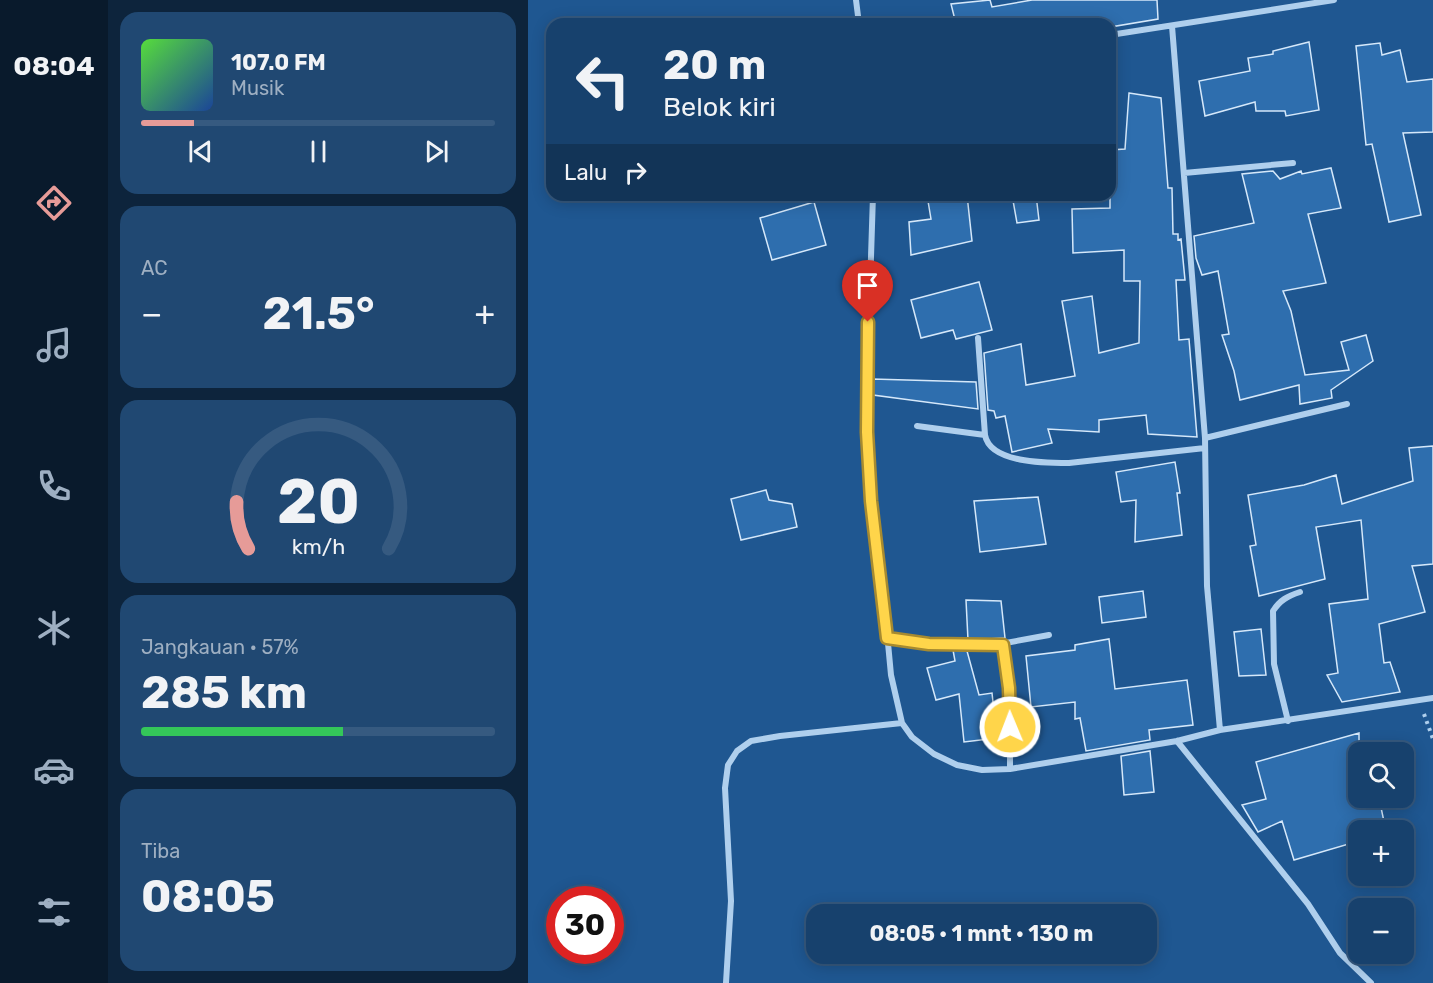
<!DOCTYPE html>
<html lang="id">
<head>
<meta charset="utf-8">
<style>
	:root { --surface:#17416d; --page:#204872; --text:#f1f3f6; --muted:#9eafc2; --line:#365a80; --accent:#e69b98 }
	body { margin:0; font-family:Rubik,sans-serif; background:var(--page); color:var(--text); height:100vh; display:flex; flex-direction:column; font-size:22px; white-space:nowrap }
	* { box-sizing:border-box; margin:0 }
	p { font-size:20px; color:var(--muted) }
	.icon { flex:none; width:33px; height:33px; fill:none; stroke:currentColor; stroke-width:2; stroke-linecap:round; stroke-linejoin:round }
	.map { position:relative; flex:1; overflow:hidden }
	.panel { display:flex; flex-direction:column; gap:12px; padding:12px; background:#0d243c; width:420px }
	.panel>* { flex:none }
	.banner { position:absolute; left:18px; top:18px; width:570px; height:183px; border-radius:18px; box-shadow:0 3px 15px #0003,0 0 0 2px var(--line); background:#17416d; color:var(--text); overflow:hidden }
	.tools { position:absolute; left:820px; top:742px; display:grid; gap:12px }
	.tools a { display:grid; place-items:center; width:66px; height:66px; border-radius:12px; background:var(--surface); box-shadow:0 3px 15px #0003,0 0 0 2px var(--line); font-size:30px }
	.speed { position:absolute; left:18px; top:886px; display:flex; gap:12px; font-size:30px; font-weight:700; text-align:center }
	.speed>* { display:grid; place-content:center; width:78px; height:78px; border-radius:50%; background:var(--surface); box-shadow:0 3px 15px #0003,0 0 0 2px var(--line); line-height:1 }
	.speed .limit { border:9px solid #d22; background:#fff; color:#111 }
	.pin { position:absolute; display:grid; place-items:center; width:51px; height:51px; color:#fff; margin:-62px -26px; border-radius:50% 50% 50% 0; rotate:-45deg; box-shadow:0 0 6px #0007 }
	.pin .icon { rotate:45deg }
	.me { position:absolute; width:66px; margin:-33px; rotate:359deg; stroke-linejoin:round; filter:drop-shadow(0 0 4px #0008) }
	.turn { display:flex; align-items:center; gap:21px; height:126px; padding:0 18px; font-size:27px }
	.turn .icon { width:78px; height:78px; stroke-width:2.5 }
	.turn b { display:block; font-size:42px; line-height:51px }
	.then { display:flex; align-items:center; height:57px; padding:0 18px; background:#0003; gap:12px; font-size:22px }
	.big { font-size:45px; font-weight:700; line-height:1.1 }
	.panel .card { flex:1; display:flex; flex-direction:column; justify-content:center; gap:9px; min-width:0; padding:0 21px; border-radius:18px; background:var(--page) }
	.panel .dial { align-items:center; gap:0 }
	.dial svg { height:156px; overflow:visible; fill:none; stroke:var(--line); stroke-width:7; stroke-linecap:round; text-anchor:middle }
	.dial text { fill:var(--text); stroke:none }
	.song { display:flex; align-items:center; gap:18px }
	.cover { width:72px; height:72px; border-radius:9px; background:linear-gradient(135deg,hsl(110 70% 55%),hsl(220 70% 35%)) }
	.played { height:6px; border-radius:3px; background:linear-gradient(90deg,var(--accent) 15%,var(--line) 15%) }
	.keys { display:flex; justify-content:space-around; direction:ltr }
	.heat { display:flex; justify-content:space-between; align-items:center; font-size:33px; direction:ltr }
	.charge { height:9px; border-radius:4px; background:linear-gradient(90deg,#34c759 57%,var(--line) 0) }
	.trip { position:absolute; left:278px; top:904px; width:351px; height:60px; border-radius:18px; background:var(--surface); box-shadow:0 3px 15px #0003,0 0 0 2px var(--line); font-weight:700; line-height:60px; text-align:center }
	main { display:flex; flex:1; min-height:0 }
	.tabs { display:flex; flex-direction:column; width:108px; justify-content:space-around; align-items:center; background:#091a2c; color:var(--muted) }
	.tabs .icon { width:42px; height:42px }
	.tabs .current { color:var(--accent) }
	.tabs b { font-size:27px; color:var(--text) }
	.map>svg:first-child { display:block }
</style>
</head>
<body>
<main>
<nav class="tabs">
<b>08:04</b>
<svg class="icon current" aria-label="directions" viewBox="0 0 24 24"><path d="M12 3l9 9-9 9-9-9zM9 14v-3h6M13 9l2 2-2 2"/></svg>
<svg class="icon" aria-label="music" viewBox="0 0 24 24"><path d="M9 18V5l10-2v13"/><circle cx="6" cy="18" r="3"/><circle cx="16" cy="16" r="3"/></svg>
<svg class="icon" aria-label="phone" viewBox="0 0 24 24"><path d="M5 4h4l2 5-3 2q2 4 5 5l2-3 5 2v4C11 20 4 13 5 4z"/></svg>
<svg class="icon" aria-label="climate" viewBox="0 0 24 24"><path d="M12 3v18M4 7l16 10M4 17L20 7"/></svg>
<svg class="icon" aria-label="car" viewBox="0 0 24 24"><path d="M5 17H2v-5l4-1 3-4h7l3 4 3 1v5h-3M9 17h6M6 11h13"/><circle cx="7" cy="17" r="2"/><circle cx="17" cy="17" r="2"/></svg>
<svg class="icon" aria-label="filters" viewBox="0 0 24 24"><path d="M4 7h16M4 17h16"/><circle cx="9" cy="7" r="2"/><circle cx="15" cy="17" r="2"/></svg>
</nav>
<section class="panel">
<div class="card">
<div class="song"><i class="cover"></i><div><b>107.0 FM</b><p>Musik</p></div></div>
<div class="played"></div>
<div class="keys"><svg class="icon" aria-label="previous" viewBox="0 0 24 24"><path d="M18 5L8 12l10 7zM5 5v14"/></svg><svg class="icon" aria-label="pause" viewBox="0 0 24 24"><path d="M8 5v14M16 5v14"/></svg><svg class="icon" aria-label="next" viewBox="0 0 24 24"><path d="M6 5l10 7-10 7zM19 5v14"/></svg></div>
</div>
<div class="card"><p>AC</p>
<div class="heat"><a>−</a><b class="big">21.5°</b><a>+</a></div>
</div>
<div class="card dial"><svg viewBox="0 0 100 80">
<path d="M14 69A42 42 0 1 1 86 69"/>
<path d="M14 69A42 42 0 0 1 8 45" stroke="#e69b98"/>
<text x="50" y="56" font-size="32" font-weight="700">20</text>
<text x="50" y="72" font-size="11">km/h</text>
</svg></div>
<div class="card"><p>Jangkauan · 57%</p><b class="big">285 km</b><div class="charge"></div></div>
<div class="card"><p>Tiba</p><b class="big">08:05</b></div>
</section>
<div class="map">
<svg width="905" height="983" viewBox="0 0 905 983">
	<rect width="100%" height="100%" fill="#1f5791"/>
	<path fill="#2e6eae" stroke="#d5e8fa" stroke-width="1.5" d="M462,0L464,7L504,0H629L630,19L582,27V24H516L515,20L495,24H428L423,4Z
		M781,42L791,110L758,116L757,111H728L727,102L677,116L671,81L722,71L720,58L745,54V51Z
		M852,43L854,55L872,50L879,82L905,79V132L875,133L893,215L861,222L844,144L838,145L828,46Z
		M601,93L633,98L640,188H644L645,234H650V240L653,239L657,280H648L651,340L661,339L669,437L620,434L618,415L571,420V432L520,429L524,443L484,452L477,416L468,418L466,411L460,410L456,353L493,344L498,385L547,376L534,301L564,296L571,353L611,343L612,281H596V250L545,253L544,209L582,208V150L597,149Z
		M803,168L813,208L780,214L798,283L755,291L763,311L777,375L821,370L813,342L838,335L845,361L803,390L804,398L772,404L771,385L712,400L706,371L694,335L701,334L690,271L674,275L668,258L666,236L726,223L714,174L745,171L752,179L773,171L774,174Z
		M399,195H439L444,241L383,255L381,222L403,219Z
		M484,195H508L511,220L489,223Z
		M286,202L298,245L244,260L232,218Z
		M451,282L464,330L428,339L425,330L393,338L383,300Z
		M344,379L448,382L450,409L345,395Z
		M905,446V564L884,566L897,612L851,624L856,663L862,662L872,692L814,702L799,675L810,673L801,604L840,599L833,520L788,527L797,579L731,596L722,546L728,545L720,495L776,485L808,475L814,504L885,481L881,448Z
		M647,462L652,493H649L654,535L607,542L608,500L593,502L588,472Z
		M238,490L241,500L264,504L269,527L213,540L203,499Z
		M510,497L518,544L452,552L446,501Z
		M615,591L618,617L574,623L571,597Z
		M438,600L473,601L477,638L440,640Z
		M733,629L738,675L711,676L706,632Z
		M581,639L587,689L659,680L665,725L621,730L622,740L558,751L552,718L547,719V702L503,707L498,656L547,650V645Z
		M425,650L439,651L451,695L464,693L469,738L436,742L431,694L408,700L399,668L427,661Z
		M831,733V798H851L858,831H831V841L766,860L754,821L730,832L714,805L738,799L728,762Z
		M622,751L626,792L596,795L593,756Z"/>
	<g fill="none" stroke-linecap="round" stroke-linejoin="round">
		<path stroke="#afcfed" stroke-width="4" stroke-dasharray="3 4.5" stroke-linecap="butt" d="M896,714L905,739"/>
		<path stroke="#afcfed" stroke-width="6" d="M328,0L331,24
			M644,26L677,438L679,586L692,730
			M582,35L806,0
			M656,173L765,163
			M345,195L339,381L343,501L355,590L363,675L374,723L384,737L406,754L429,765L454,770L482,769L649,741L692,730L905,698
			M450,338L457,435C462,463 517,463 541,463L677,448
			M389,426L457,435
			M677,438L819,404
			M359,638L401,644L461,646L521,635
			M475,645L482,707V769
			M760,721L746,664L745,611C752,600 760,596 772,592
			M649,741L780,904L812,953L843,983
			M198,983L203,901L197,788L200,765L209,751L223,741L252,736L374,723"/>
	</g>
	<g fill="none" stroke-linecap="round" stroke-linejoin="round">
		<g stroke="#a68a30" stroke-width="15">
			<path id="route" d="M340,322L339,432L343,501L359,638L401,644L475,645L481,688L482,727"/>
		</g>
		<use href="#route" stroke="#ffd54a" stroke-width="10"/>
	</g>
</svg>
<div class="tools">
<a><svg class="icon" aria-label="search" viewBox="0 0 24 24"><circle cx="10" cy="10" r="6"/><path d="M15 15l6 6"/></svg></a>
<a>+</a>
<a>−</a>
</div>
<div class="speed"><div class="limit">30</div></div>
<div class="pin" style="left:340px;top:322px;background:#d93025"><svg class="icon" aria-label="arrive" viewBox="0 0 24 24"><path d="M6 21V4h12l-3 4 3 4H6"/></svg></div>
<svg class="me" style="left:482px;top:727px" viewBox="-20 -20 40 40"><circle r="17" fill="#ffd54a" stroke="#fff" stroke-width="3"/><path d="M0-11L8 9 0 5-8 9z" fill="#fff"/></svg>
<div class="trip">08:05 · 1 mnt · 130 m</div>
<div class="banner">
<div class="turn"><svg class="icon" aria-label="left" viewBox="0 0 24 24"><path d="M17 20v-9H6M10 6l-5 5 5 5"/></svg><div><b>20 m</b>Belok kiri</div></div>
<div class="then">Lalu<svg class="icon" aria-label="right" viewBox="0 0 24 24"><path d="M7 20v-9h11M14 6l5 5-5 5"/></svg></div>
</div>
</div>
</main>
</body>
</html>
